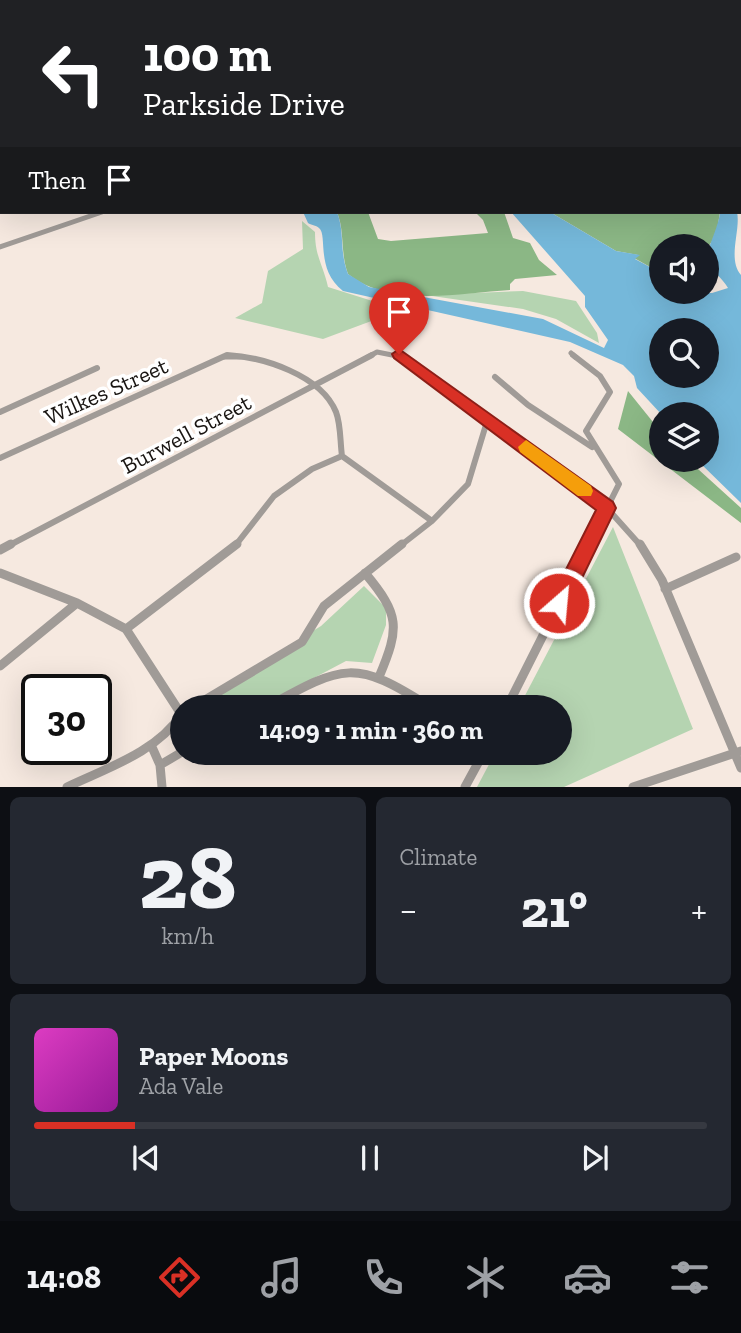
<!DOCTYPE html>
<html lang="en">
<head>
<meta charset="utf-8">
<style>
	:root { --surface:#171b24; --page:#242831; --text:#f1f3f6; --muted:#9ea1a6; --line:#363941; --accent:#d93025 }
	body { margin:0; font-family:"Zilla Slab",serif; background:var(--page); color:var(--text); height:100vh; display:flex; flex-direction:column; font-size:26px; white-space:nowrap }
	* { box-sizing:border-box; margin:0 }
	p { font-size:23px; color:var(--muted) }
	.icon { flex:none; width:38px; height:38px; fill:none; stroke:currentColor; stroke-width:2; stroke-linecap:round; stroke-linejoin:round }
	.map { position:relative; height:787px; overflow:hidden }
	.panel { display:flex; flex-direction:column; gap:10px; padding:10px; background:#0d0f14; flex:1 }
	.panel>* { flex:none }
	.banner { position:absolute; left:0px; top:0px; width:742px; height:214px; box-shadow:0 7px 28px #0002; background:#202124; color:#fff; overflow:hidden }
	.buttons { position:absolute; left:649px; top:234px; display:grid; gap:14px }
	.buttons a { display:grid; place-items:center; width:70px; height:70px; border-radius:50%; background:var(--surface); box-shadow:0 7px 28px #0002; font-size:35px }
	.speed { position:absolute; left:21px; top:674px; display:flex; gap:14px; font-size:35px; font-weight:700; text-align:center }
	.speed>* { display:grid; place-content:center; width:91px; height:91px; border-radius:50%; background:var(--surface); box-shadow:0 7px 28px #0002; line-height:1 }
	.speed .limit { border:4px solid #111; border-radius:10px; background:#fff; color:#111 }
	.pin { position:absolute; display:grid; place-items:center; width:60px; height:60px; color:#fff; margin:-72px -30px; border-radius:50% 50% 50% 0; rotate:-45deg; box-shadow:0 0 7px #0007 }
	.pin .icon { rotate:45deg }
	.me { position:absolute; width:77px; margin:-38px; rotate:27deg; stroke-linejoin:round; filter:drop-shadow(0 0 5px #0008) }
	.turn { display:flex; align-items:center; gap:24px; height:147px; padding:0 28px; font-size:32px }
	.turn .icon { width:91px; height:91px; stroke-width:2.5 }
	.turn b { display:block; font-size:49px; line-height:60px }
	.then { display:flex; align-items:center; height:66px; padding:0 28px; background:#0003; gap:14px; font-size:26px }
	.big { font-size:52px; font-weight:800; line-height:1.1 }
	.panel .widget { flex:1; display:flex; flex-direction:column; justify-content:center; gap:10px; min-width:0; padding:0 24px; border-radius:10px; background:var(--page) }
	.panel .dial { align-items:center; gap:0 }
	.dial b { font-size:91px; line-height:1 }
	.song { display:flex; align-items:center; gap:21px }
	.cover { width:84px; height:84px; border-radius:10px; background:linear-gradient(135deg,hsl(310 70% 55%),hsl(300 70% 35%)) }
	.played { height:7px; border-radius:4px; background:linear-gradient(90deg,var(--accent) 15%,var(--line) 15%) }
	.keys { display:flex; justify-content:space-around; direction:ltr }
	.heat { display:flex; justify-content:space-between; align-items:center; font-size:38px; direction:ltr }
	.panel .tiles { flex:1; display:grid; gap:10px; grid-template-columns:1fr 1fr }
	.widget:last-child { grid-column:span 2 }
	.trip { position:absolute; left:170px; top:695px; width:402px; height:70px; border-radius:35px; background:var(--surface); box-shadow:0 7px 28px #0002; font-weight:800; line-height:70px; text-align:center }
	.menu { display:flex; height:112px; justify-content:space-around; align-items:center; background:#090b0e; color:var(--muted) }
	.menu .icon { width:49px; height:49px }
	.menu .selected { color:var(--accent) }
	.menu b { font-size:32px; color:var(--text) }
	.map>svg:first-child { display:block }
</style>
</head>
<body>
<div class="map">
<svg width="741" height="787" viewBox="0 0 741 787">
	<rect width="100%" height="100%" fill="#f6e9e0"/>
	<path fill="#b5d4b1" d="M302,221L315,232C315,257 323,264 328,287L401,310L323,339L235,318L262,303L268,271L303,249Z
		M523,291L576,301L597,333L599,343L556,319L523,309L425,295Z
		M613,527L693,729L564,787H477L495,753L560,752V707H519Z
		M364,586L386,608V625L372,663L346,661L259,707H189L321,626Z"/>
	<path fill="#8bb785" d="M337,212H368L378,239L391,241L488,233L483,220L475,212H504L513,238L530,243L539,260L557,275L515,279L510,284V290C460,293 390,308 348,274C340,252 345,232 337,212Z
		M550,212H720L716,236L707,248L662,247L661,273L634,258L638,255L616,251Z
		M628,391L661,432L662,460H688L741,508V523L618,429Z"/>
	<path fill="#75b8da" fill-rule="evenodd" d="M303,212H337C345,233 339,250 348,274L369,287L543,319L604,348L608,340L585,307V296L511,212H550L616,251L640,255L635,259L661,273L662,292L712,293L728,288C723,279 710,269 707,260C705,252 719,227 720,212H737C741,230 727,259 741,275V503L697,460H707V415H662L637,388L634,376L623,365L570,342L343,291C315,269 328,235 319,228C316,225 311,225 308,223ZM662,331H707V376H662Z"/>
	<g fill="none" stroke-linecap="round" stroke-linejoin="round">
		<path stroke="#a09b97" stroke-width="5" d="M0,247L102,212
			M571,353L575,357
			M224,357H244
			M368,357L377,352L402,357"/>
		<path stroke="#a09b97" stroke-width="6" d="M400,355L607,508L641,546
			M573,355L600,376L610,392L586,431L619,484L588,546
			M495,377L528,405L592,447
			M0,412L97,368
			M0,458L227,355C263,357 321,375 336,412C341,425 340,442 342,456L432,521
			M8,546L372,355
			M235,546L274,496L312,469L342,456
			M400,546L432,521L468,484L488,418"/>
		<path stroke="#a09b97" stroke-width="9" d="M640,544L662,580L741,768
			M0,550L11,544
			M0,573L77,603L126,629L181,714
			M365,573C400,615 400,627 379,677
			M665,589L736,557
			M126,629L237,544
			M0,666L77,603
			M193,707L302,642L324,606L402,544
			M267,707C344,664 355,659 430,707
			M507,707L589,544
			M152,747L160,765L162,787
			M160,765L182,752
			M67,787C109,767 155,753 182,714
			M465,787L484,752
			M633,787L741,751"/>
	</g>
	<path fill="#d93025" stroke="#8d1f18" stroke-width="2" d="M399,349L613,502L616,508L567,609L559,612L552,609L549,603L596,510L394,358L392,354Z"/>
	<path fill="#f59e0b" d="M526,440L591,486L593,491L591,496H578L520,452L518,447Z"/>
	<g text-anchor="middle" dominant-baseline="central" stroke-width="7" stroke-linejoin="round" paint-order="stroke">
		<g font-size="23" fill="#181411" stroke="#fff">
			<text transform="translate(106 391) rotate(-24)">Wilkes Street</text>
			<text transform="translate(186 434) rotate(-28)">Burwell Street</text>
		</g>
	</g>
</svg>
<div class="buttons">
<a><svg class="icon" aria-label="sound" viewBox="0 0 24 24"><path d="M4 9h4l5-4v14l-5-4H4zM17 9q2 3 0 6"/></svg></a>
<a><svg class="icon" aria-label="search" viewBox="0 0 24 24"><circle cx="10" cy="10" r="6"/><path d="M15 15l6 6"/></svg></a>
<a><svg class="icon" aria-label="layers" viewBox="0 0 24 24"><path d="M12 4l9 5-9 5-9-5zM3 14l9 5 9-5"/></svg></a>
</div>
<div class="speed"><div class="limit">30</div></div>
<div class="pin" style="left:399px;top:354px;background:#d93025"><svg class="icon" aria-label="arrive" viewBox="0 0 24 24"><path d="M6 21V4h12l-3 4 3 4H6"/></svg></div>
<svg class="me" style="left:559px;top:603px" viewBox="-20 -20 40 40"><circle r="17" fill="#d93025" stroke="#fff" stroke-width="3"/><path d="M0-11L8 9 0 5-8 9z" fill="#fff"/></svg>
<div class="trip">14:09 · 1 min · 360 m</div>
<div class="banner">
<div class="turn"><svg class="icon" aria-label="left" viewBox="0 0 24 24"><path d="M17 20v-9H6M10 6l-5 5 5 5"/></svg><div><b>100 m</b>Parkside Drive</div></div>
<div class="then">Then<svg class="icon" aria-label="arrive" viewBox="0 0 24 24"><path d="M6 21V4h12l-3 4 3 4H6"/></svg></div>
</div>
</div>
<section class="panel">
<div class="tiles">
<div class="widget dial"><b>28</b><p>km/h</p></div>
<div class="widget"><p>Climate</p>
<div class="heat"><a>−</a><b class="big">21°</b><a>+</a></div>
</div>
<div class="widget">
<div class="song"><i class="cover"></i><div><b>Paper Moons</b><p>Ada Vale</p></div></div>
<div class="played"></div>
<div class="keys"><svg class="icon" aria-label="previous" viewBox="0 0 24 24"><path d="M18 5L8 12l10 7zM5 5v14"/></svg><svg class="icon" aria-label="pause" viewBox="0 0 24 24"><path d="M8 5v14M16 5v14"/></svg><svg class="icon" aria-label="next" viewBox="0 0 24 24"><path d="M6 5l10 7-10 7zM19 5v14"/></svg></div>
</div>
</div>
</section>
<nav class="menu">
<b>14:08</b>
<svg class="icon selected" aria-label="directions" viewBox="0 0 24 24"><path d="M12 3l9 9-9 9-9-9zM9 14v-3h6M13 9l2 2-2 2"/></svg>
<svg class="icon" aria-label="music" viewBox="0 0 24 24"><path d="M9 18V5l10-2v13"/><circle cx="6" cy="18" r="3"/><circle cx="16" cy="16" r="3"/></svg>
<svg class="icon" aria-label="phone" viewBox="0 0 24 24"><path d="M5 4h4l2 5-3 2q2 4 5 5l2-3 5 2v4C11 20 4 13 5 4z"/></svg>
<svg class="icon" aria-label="climate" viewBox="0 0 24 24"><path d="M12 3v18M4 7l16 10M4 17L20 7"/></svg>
<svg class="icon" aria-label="car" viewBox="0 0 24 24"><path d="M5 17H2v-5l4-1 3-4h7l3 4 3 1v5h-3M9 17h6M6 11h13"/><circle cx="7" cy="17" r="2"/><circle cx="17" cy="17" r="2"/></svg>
<svg class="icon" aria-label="filters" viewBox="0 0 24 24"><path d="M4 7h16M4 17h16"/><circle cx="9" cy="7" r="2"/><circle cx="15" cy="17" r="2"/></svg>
</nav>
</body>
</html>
